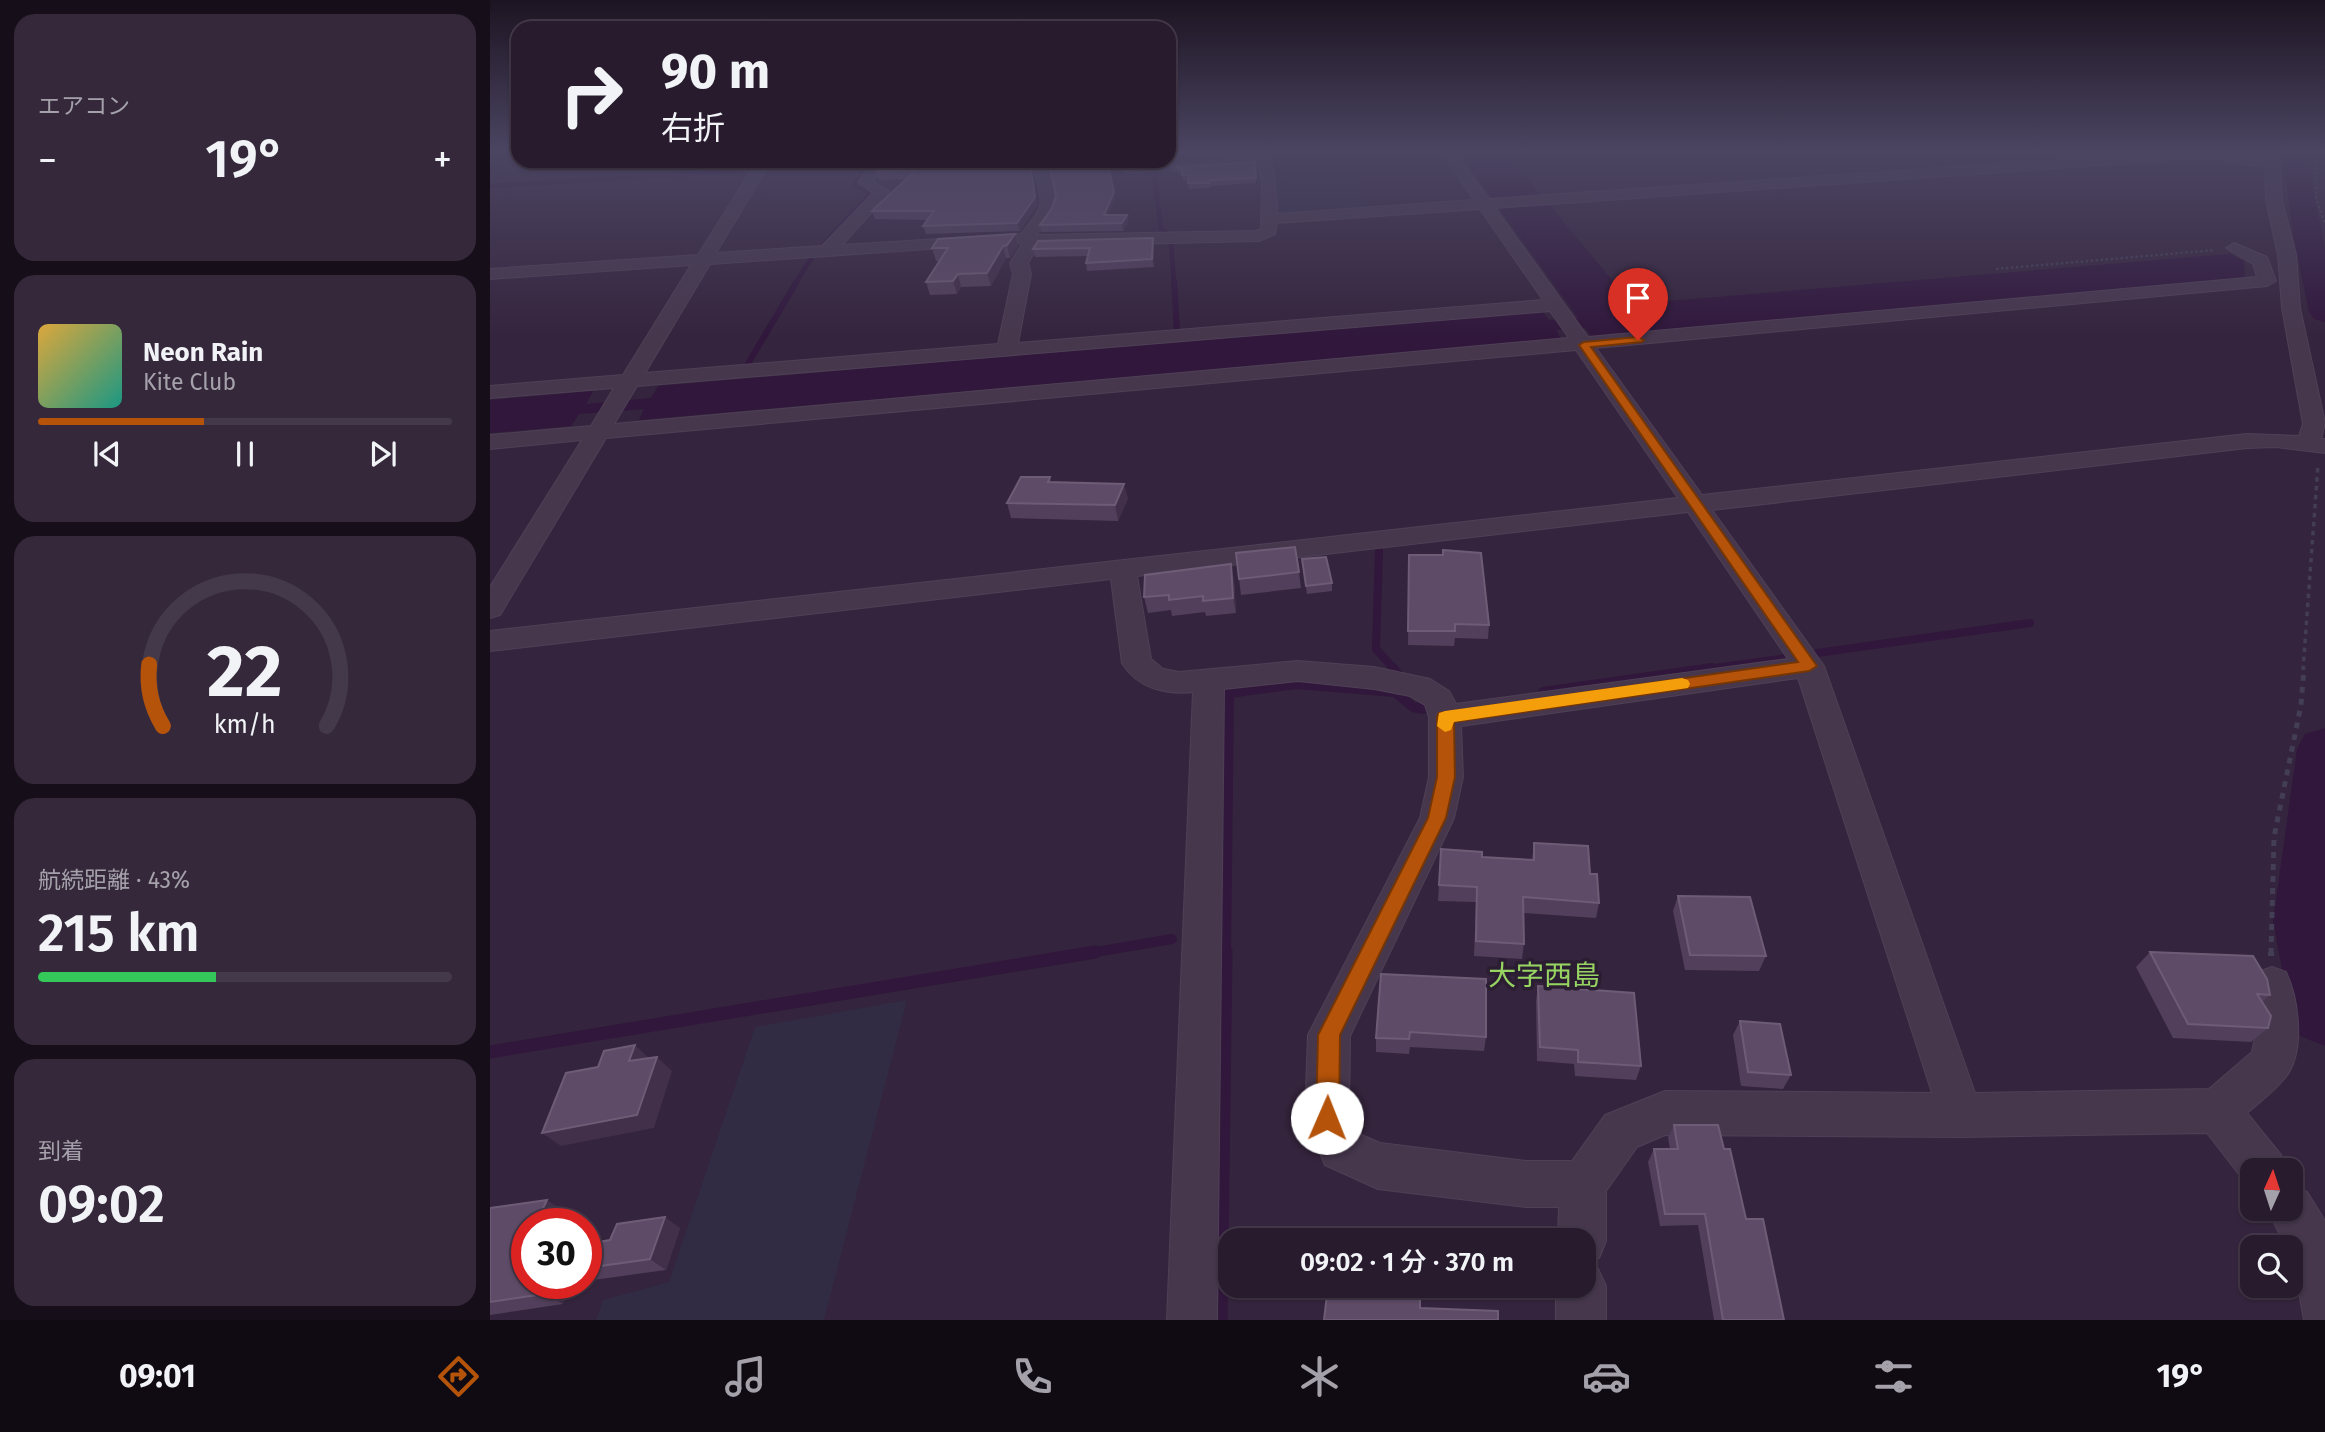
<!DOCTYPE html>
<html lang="ja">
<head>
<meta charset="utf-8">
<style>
	:root { --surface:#281b2e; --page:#34283a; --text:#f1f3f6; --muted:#a5a1aa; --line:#44394a; --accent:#b45309 }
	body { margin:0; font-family:"Fira Sans","Noto Sans JP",sans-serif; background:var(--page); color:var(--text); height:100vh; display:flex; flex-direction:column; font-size:26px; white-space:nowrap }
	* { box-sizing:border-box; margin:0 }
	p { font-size:23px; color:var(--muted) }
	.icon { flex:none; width:38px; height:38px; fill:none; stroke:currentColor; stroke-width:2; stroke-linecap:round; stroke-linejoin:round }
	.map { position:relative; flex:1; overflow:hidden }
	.sheet { display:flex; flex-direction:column; gap:14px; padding:14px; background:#160f19; width:490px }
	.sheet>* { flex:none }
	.hud { position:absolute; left:21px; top:21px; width:665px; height:147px; border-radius:21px; box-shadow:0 2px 5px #0004,0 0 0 2px var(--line); background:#281b2e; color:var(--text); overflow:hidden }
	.needle { width:46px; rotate:3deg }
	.tools { position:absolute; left:1750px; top:1158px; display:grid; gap:14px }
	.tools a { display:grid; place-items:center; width:63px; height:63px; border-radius:14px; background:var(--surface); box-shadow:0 2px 5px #0004,0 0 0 2px var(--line); font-size:35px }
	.speed { position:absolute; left:21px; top:1208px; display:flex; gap:14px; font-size:35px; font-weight:700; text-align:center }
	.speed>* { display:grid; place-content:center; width:91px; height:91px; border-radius:50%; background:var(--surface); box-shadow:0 2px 5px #0004,0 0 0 2px var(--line); line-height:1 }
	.speed .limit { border:10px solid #d22; background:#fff; color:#111 }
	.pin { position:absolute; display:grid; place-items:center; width:60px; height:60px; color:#fff; margin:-72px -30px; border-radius:50% 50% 50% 0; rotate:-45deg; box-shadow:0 0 7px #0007 }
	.pin .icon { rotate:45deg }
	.me { position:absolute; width:77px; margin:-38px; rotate:1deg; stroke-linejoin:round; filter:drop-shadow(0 0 5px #0008) }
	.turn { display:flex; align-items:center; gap:24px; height:147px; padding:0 35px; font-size:32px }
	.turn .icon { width:91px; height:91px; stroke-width:2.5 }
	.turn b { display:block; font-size:49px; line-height:60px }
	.big { font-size:52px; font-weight:600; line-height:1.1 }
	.sheet .card { flex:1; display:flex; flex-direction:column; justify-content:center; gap:10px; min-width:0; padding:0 24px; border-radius:21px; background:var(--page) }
	.sheet .dial { align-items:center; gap:0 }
	.dial svg { height:182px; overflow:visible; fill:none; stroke:var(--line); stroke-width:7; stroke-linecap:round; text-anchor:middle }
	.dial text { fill:var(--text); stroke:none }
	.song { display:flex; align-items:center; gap:21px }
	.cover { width:84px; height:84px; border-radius:10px; background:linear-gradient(135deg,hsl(40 70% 55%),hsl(170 70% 35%)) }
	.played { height:7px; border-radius:4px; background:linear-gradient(90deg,var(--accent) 40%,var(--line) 40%) }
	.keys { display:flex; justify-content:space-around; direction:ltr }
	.heat { display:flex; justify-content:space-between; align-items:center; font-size:38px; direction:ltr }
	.charge { height:10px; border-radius:5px; background:linear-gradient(90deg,#34c759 43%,var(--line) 0) }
	.trip { position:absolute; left:728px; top:1228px; width:378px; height:70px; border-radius:21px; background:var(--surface); box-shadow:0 2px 5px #0004,0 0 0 2px var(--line); font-weight:600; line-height:70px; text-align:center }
	.menu { display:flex; height:112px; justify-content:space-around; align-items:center; background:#100b12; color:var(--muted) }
	.menu .icon { width:49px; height:49px }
	.menu .on { color:var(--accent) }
	.menu b { font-size:32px; color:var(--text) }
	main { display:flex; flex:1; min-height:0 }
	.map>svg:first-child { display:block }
</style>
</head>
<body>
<main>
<section class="sheet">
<div class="card"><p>エアコン</p>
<div class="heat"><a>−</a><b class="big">19°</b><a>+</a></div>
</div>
<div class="card">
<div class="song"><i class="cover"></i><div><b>Neon Rain</b><p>Kite Club</p></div></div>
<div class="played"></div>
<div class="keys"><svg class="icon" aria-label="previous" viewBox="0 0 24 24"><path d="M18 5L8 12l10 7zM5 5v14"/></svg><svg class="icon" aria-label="pause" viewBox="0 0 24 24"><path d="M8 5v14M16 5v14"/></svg><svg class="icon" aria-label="next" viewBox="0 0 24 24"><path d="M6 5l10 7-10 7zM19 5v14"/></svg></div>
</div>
<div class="card dial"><svg viewBox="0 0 100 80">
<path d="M14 69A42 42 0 1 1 86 69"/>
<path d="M14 69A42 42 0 0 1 8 42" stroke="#b45309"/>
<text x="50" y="56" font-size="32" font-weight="700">22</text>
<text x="50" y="72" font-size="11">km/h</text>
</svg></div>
<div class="card"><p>航続距離 · 43%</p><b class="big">215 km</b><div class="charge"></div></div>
<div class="card"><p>到着</p><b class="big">09:02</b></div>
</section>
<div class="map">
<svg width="1835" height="1320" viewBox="0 0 1835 1320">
	<rect width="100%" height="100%" fill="#35243d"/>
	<path fill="#312b44" d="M864,179L878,209L785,215V183Z
		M417,1000L334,1320H106L113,1300L179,1282L265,1027Z"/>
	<path fill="#30173b" d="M968,152H1015L1142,304L1740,254L1754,261L1755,279L1102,337L1095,328L1066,330L1071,339L149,420L154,409L89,414L81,426L0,433V400L103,391L96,404L161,398L168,386L1052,311L1059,320L1088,318Z"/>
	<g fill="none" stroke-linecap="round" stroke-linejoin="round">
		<path stroke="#30173b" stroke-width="4.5" d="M664,171L671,229L681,236
			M0,186L245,171
			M681,242L684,283
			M330,248L381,193L364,185L381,162
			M306,283L323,255"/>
		<path stroke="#30173b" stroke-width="6" d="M684,281L687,331
			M256,367L307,281"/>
		<path stroke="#30173b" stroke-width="8" d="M889,551L886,649L905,670
			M1327,653L1540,623
			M1210,670L1297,658"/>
		<path stroke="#30173b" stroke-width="10" d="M903,668L908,674
			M1053,692L1222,668
			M594,954L682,939
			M736,954L739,693L806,684L905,692L923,707L934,709"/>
		<path stroke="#30173b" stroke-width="13" d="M0,1052L605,952
			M731,1320L736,952"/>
		<path fill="#30173b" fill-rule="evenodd" d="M1793,152H1817L1835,250V322L1824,319L1819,312L1803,234Z
			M1835,728V1046L1810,1036L1800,1013L1783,921L1807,749L1815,734Z"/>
		<g stroke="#4f4056" stroke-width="2">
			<path id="minor" d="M765,152H779C784,172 787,192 787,214L984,200L951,152H965L999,199L1684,152H1726L1775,159V152H1789L1792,200L1806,255L1810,308L1835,423L1831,439H1835V453L1786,447L1757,448L1222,510L1334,666L1485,1093L1719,1089L1762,1052L1768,1023L1762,985L1768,972L1782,967L1796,972C1809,1000 1816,1054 1794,1079C1784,1092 1769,1102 1757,1113L1791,1155L1798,1171H1762V1189L1759,1187L1717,1133L1471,1137L1175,1135L1147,1147L1116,1191V1241L1109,1258L1096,1263L1108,1269L1116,1286V1320H1066V1286H1094V1241H1068L1069,1207H1036L888,1189L835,1165L815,1118L818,1035L930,818L939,777V717L935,705L920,696L884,689L808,681L734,689L727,1320H677L703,692C676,695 647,688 632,663L621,579L0,651V631L1188,498L1086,350L116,438L10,615L0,618V587L92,440L0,449V435L101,426L124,388L0,398V386L133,375L201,265L0,279V269L208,255L267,161H281L226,253L332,246L383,193L368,182L384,161H398L383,181L400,192L352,245L531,234C537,226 548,215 550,206C553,191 543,176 544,161H558C557,176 569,192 566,206C564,216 552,227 546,235L766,231L771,229L772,184L768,165L638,173L609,161C621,161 630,163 641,165C681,169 726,160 766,157ZM1712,158L1775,167L1776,200L1788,255L1792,308L1813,424L1809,436L1757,434L1212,495L1106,348L1777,286L1786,281L1777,257L1744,243L1736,248L1763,264L1767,277L1098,337L1005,208ZM990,209L1053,300L528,343L541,274L538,263L548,246L769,241L785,234L787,223ZM526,243L532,244L520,263L523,274L508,344L155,373L220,264ZM1060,311L1079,338L124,424L147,386ZM1198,512L1298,659L966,704L959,691L940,679L884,667L808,661L689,672L673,669L661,659L647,576ZM1308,678L1442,1093L1175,1091L1115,1115L1082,1161H1036L890,1143L867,1133L859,1116L860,1036L964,818L973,777L971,726Z
				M1801,1186L1817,1192L1835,1221V1320H1814L1801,1248H1797L1777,1209H1801Z"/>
		</g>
		<path stroke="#433e56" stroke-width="2.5" stroke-dasharray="2.5 2.5" stroke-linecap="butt" d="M1824,152L1827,159L1826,199L1835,224
			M1506,269L1725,250"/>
		<path stroke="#433e56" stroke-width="3.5" stroke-dasharray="4.5 4.5" stroke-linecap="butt" d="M1813,670L1828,465"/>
		<path stroke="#433e56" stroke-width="5" stroke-dasharray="6 6" stroke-linecap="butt" d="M1781,954L1784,837L1811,705L1814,668"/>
		<path stroke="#433e56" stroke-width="6" stroke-dasharray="8 8" stroke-linecap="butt" d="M1781,956V952"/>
		<use href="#minor" fill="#46374d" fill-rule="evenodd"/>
	</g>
	<path fill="#523f5b" d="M765,162L766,183L720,186V188L699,189L698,180L693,181L692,174L687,173L686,167Z
		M541,166L547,205L530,231L436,234L433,226L438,220L385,219L382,211L417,179L389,180L387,172Z
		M625,199L618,215H637L638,222L633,231L551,232L550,225L562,208Z
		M525,234L528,246L520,258H516L501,286L471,287L467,294L440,295L436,282L450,261H446L442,248Z
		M663,238L664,246V267L597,271L596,263L598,256L545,257L543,249Z
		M560,477L561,482L638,498L628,521L521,518L517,503Z
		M919,555L999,625L998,639L965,638L964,646L918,645Z
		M812,559L842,583V591L817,594Z
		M809,572L811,588L751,595L749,579Z
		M744,579L746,613L716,616L715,612L682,616L681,610L658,613L654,597Z
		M1044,843L1100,874L1109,903L1106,918L1033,913L1034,944L1032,959L984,956L986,902L948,901L951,849L992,857L1042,860Z
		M1188,896L1276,956L1269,971L1195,970L1183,911Z
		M1660,952L1780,995L1772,1002L1778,1028L1761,1042L1683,1038L1646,967Z
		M891,974L996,1037L994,1051L920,1047L919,1054L886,1052V1038Z
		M1048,986L1151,1066L1146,1080L1085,1076L1084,1064L1047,1061L1046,1001Z
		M1250,1021L1301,1075L1293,1089L1251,1086L1243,1035Z
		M1184,1125L1234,1149L1256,1219L1294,1320H1224L1208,1225L1170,1226L1158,1162L1164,1149H1180L1178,1138Z
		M0,1208L74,1211L69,1223H37L73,1304L0,1315Z
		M190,1228L176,1270L96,1281V1244Z"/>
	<path fill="#422f4a" d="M714,152H764L763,155L686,162L685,155Z
		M540,161L547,205L530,231L527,223Z
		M624,192L625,199L615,222L614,215Z
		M637,215L638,222L633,231L632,223Z
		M525,234L528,246L520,258L517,245Z
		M663,238L664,246V267L662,259Z
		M513,246L516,258L501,286L497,273Z
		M468,274L471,287L467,294L463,281Z
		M634,484L638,498L628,521L625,505Z
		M741,564L744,579L746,613L743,598Z
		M145,1045L161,1060L139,1061Z
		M167,1057L182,1071L164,1128L71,1146L52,1133Z
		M57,1200L74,1211L69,1223H46Z
		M175,1217L190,1228L176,1270L160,1259Z
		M59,1283H81L73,1304L54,1294Z"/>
	<path fill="#5e4b67" stroke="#6e5c76" stroke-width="2" d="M685,152H714L685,155Z
		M393,161H540L545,197L527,223L433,226L444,211H382L426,170L387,172Z
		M583,161H617L624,192L614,215H637L632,223L550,225L562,208L566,196L559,163Z
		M765,162L766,178L720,180L719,183H698L699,175H692V169L686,167Z
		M525,234L517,245L513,246L497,273L468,274L463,281L436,282L458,248H442L448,239Z
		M663,238L662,259L596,263L600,248L543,249L548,241Z
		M531,477H560L558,482L634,484L625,505L517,503Z
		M805,547L809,572L749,579L746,553Z
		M953,550L991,553L999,625L965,624V631H918L919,555H953Z
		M836,557L842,583L816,586L812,559Z
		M741,564L743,598L713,601V596L679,600V595L654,597L655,575Z
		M1044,843L1098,846L1100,874H1107L1109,903L1033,897L1034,944L986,941L987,887L949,885L951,849L992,852V857L1044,860Z
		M1188,896L1260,897L1276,956L1200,955Z
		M1660,952L1763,956L1777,979L1780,995L1767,994L1781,1016L1778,1028L1698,1024Z
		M891,974L996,979V1037L920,1032L919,1039L886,1038Z
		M1048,986L1144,993L1151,1066L1088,1062V1050L1050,1047Z
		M1250,1021L1290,1024L1301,1075L1258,1072Z
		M145,1045L139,1061L167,1057L147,1115L52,1133L76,1073L108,1067L114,1051Z
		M1184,1125H1228L1234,1149H1240L1256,1219H1273L1294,1320H1233L1215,1214H1175L1164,1149H1188Z
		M57,1200L46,1223H37V1245L34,1253L37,1252V1283H59L54,1294L0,1302V1208Z
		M175,1217L160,1259L96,1268V1244L120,1240L127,1224Z
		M838,1286L930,1287V1308L1008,1311V1320H834Z"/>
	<linearGradient id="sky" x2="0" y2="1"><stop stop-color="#1d1422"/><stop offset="0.45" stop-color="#4b4562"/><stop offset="1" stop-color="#4b4562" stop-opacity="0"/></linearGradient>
	<rect width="1835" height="337" fill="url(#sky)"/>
	<path fill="#b45309" stroke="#753606" stroke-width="2" d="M1148,337L1154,340L1152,342L1101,347L1327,666L1319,671L964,722L965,777L956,818L850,1035L849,1118L846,1126L837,1130L829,1126L826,1118L828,1035L938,818L947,777V717L949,713L1308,662L1089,345L1094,342Z"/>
	<path fill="#f59e0b" d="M1192,678L1198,680L1200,684L1198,688L964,722L961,730L955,732L947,726L949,713L955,711Z"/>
	<g text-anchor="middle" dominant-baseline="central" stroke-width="7" stroke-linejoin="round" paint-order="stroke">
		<g font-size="28" fill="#97d462" stroke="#2b1d32">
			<text x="1054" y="975">大字西島</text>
		</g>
	</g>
</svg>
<div class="tools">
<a><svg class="needle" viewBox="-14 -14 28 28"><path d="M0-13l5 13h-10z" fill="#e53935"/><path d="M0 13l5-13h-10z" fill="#a5a1aa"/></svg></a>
<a><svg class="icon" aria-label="search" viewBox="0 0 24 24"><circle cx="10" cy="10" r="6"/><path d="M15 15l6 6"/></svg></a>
</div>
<div class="speed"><div class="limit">30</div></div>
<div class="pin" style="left:1148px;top:340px;background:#d93025"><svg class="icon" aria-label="arrive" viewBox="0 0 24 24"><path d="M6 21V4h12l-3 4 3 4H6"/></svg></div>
<svg class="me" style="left:837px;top:1118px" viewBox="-20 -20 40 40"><circle r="19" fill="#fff"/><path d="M0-13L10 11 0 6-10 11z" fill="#b45309"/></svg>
<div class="trip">09:02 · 1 分 · 370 m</div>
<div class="hud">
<div class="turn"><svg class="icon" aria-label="right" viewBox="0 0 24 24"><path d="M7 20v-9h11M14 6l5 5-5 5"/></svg><div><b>90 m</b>右折</div></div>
</div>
</div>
</main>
<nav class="menu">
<b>09:01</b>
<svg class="icon on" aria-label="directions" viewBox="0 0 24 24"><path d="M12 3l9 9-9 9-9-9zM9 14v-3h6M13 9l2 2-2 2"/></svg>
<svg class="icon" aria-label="music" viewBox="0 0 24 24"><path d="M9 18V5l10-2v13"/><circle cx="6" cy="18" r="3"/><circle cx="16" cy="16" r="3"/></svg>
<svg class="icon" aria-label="phone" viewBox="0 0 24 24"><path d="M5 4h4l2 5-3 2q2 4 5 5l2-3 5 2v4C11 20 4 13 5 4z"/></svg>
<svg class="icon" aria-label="climate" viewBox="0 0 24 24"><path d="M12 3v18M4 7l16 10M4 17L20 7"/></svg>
<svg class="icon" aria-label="car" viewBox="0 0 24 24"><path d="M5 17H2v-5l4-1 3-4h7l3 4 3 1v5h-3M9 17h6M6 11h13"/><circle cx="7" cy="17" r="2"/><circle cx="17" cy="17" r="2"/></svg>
<svg class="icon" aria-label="filters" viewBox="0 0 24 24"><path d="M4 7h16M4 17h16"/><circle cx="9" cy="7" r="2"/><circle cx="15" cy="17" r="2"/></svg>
<b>19°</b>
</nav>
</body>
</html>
